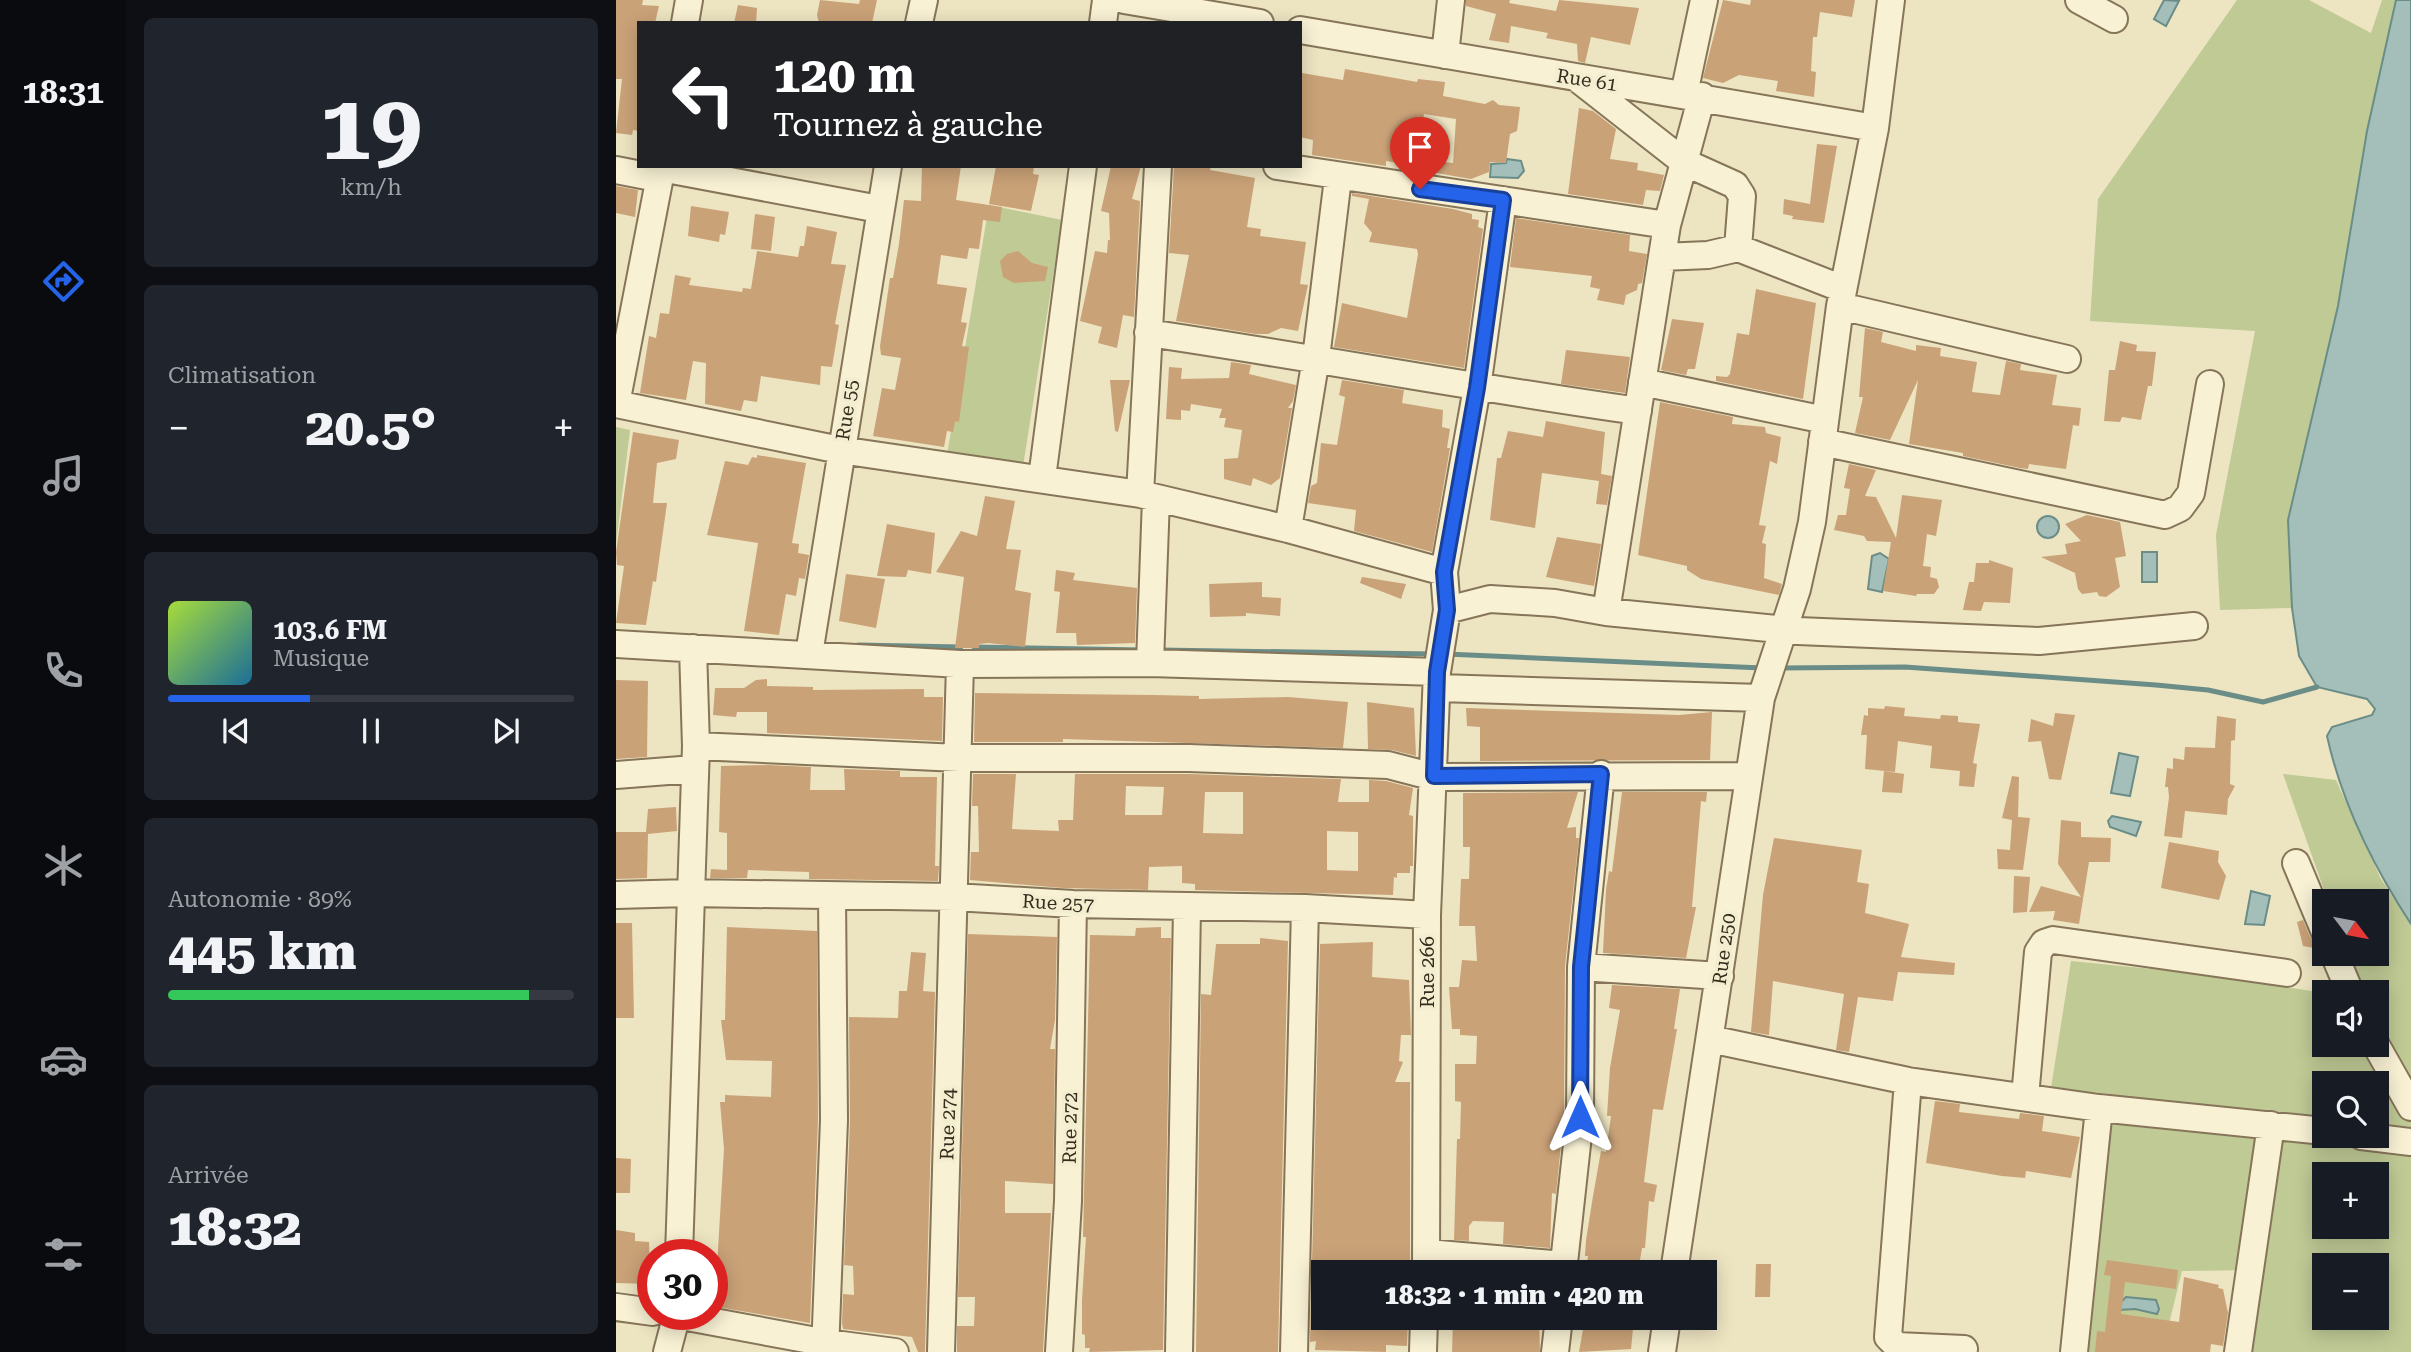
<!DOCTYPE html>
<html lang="fr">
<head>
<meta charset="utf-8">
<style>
	:root { --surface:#171b24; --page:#20242c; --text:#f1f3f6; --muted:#9ea1a6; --line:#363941; --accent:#2563eb }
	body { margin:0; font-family:"Roboto Serif",serif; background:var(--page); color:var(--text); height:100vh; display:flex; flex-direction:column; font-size:26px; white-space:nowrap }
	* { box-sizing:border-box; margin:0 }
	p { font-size:23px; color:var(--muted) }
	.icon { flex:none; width:38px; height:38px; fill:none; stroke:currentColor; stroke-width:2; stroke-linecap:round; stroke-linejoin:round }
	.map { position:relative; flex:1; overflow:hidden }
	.details { display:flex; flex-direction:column; gap:18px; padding:18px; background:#0d0f14; width:490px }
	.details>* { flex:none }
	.top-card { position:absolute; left:21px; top:21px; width:665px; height:147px; border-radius:0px; box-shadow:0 4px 18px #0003; background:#202124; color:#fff; overflow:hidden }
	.needle { width:46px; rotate:122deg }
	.tools { position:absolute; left:1696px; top:889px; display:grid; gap:14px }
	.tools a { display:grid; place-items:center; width:77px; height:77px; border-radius:0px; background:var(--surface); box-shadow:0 4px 18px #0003; font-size:35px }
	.speed { position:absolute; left:21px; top:1239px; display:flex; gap:14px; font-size:35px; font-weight:700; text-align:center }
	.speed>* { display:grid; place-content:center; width:91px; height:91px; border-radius:50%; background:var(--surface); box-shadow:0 4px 18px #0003; line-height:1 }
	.speed .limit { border:10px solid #d22; background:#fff; color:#111 }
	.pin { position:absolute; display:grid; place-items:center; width:60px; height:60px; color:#fff; margin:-72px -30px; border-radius:50% 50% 50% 0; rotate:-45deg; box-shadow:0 0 7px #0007 }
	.pin .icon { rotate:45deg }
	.me { position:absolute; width:77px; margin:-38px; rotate:0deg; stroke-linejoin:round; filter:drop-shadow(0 0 5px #0008) }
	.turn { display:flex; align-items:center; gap:24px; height:147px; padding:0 21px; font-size:32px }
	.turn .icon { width:91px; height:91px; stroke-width:2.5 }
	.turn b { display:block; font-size:49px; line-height:60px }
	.big { font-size:52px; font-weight:800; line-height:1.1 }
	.details .tile { flex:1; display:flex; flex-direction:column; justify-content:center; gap:10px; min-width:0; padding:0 24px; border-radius:10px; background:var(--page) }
	.details .dial { align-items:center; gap:0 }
	.dial b { font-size:91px; line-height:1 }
	.song { display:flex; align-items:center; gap:21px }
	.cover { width:84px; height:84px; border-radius:10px; background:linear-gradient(135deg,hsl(80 70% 55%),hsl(200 70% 35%)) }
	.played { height:7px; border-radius:4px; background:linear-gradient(90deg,var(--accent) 35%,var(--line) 35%) }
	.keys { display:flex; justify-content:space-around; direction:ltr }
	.heat { display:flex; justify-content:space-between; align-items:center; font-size:38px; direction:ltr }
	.charge { height:10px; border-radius:5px; background:linear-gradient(90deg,#34c759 89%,var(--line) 0) }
	.trip { position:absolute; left:695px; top:1260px; width:406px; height:70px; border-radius:0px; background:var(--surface); box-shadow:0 4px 18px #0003; font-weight:800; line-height:70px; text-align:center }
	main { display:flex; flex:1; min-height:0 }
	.tabs { display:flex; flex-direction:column; width:126px; justify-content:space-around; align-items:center; background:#090b0e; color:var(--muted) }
	.tabs .icon { width:49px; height:49px }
	.tabs .active { color:var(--accent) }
	.tabs b { font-size:32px; color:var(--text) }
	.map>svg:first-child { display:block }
</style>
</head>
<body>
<main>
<nav class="tabs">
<b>18:31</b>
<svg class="icon active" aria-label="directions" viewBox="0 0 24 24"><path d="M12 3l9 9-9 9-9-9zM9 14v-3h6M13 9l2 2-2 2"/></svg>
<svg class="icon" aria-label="music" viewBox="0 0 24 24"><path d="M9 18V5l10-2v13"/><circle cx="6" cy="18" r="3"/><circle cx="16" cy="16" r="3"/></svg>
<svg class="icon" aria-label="phone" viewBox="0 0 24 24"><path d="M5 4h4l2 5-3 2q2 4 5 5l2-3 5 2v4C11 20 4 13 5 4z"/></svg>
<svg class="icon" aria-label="climate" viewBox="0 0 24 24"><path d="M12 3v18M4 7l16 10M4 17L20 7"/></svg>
<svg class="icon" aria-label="car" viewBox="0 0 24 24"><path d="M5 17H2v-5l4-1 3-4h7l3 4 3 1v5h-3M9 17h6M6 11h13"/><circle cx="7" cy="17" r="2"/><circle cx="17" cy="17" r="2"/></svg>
<svg class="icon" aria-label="filters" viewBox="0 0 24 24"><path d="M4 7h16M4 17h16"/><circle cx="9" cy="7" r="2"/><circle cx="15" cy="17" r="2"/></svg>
</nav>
<section class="details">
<div class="tile dial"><b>19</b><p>km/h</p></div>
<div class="tile"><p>Climatisation</p>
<div class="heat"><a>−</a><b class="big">20.5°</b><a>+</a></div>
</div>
<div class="tile">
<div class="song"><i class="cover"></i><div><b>103.6 FM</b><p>Musique</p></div></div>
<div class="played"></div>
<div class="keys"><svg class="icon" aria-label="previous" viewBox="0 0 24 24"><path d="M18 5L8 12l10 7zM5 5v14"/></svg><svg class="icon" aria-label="pause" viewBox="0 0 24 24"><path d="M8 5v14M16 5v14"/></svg><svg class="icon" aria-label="next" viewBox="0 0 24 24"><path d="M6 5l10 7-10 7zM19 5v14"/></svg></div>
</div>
<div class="tile"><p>Autonomie · 89%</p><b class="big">445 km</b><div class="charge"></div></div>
<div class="tile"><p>Arrivée</p><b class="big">18:32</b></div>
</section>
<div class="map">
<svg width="1795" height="1352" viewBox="0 0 1795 1352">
	<rect width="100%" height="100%" fill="#ede4c1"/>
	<path fill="#bfca95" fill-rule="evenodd" d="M1621,0H1693L1755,33L1766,0H1780L1751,131L1722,306L1672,520L1676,608L1604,610L1600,535L1639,331L1474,321L1482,199Z
		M373,205L446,220L407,466L331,455Z
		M0,427L14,430L0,545Z
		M1667,774L1720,780L1765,879L1795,924V1352H1630L1641,1270L1566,1271L1546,1352H1471L1495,1094L1435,1088L1455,961L1586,974L1708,993V1045H1760V992H1744L1731,954H1760V901H1712ZM1708,1083H1760V1136H1708ZM1708,1174H1760V1227H1708ZM1708,1265H1760V1318H1708Z"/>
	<path fill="#a4bfba" stroke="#6b8d88" stroke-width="2" d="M1548,0L1563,1L1550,26L1538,19Z
		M1780,0H1795V924C1757,866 1726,804 1711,736L1716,727L1756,715L1759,709L1751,699L1701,687L1683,656L1676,608L1672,520L1722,306L1751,131Z
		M891,159L905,161L908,171L902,178L874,177L875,164L890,163Z
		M1421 527a11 11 0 1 1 22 0a11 11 0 1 1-22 0Z
		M1526,552H1541V582H1526Z
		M1264,553L1273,559L1266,592L1252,589L1256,556Z
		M1503,753L1522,757L1514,796L1495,793Z
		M1496,816L1525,822L1520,836L1494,827L1492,821Z
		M1635,891L1654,896L1648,925L1629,924Z
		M1510,1297L1540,1300L1543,1309L1541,1314L1519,1309L1503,1310L1504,1303Z"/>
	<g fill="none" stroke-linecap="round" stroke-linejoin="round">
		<path stroke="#6b8d88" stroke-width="5" d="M242,645L345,647
			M358,647L527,650
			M543,650L817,654
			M830,654L1146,668
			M1163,668L1289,667L1540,685L1592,690L1647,702L1701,687"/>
	</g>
	<path fill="#caa278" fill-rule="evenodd" d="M0,0H27L26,5L43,6L39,23H23V131L17,130L16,135L0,133L6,79H0Z
		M204,0L243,4L244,0H261L256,23H203L201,15Z
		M850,0H894L893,3L940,11L943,0L1023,8L1014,45L975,37L969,63L962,61L961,44L930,38L932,33L895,26L893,43L873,40L880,14L850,6Z
		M1107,0L1134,5L1135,0H1239L1236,17L1204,12L1201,37H1197L1195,71L1200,72L1198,97L1160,91L1162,81L1123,75L1107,83L1087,78Z
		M122,5L141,8L140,23H118Z
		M729,69L801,82L802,79L829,82L827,96L869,104L877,100L883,105L904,107L901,131L894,134L890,163L874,162L873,172L855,179L803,170L805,159L837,163L840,119L808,114L800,166L770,161V166L696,155L697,140L684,137L686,73L727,80Z
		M963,108L977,111L1000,129L994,159L1022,163L1021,170L1048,175L1044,191L1030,190L1027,205L952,194Z
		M1201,144L1221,146L1208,223L1176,219L1177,216L1167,214L1168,199L1194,204Z
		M306,166H345L340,200L386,207L384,222L367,220L363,249L353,248L351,259L325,255L321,284L351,288L345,322L351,323L346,346L353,347L343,422L339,421L337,432L331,431L328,447L257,436L266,388L279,390L285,358L265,355L264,346L274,278H277L283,244L288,200L305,201Z
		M380,166H418L417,174L423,175L415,211L373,204Z
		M495,166H525L516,199L524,201L518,317L507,315L501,348L482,343L486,327L464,321L479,251L491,253L492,240H494L493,213L485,211Z
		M558,166H595L594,170L639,178L631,227L645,229L644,236L690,242L684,284L692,285L682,331L665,328L652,334H640L560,321L573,255L553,253Z
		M0,186L22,190L19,217L0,213Z
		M736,193L837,209L856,214V219L863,220L862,227L867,229L848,368L718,347L726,303L791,318L802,254L801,249L753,242L756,233L748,223L753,199L736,196Z
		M75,206L113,212L109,235L104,234L103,242L72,236Z
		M139,214L159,217L155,251L135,249Z
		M900,218L1014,235L1013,251L1031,254L1026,283L1022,284L1021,290L1010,295L1008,305L981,300L984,289L974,287L976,276L894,267Z
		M191,226L221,232L215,264L230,265L219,324L223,325L216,367L205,366L204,385L145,376L141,402L128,400L125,411L89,404L90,363L77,361L70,400L24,393L33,336L40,338L44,313L53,314L59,275L75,278L73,285L126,292L127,288L135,289L141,251L182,257L184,246H188Z
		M402,251L416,263L432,267L429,281L398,283L387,277L384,261L391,254Z
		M1140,289L1200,303L1187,399L1100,381V376L1111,377L1114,374L1121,333L1133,335Z
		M1056,319L1088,323L1079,369H1072L1070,375L1045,370Z
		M1249,328L1267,332L1265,342L1300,351V345L1325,348L1324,356L1361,362L1356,392L1384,395L1390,361L1405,364L1404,370L1441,375L1436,405L1465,408L1463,426L1457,425L1450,469L1413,464L1412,469L1404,468L1347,456V453L1293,444L1302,380L1274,440L1239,433L1247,397H1243Z
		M1504,341L1521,345L1520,351L1540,352L1536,386H1532L1525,420L1506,417L1504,422L1488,421L1493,370H1499Z
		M950,350L1014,357L1009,393L945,384Z
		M615,362L635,365L633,374L680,385L677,401L672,408H676L664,478L655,485L637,478L635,486L608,479V459L622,458L626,430L608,427L610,418H603L606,409L575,404L574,411L565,410V420L550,419L553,367L566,368L565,379L613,378Z
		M494,380H514L502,432L499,431Z
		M726,380L788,390L786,403L827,410L826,427L834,429L831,448H834L816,552L738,531L740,510L692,503L695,486L701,483L705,443L721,445L729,397L723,395Z
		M1044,402L1117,417L1116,424L1149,427L1150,433L1165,437L1161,464L1154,461L1143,525L1150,526L1146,543L1150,544L1148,578L1166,584L1163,595L1085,579L1071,570V566L1022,555Z
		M930,421L989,432L985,474L996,476L991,505L980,504L983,481L926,473L919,528L874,520L881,458H885L892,431L927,437Z
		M17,432L63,440L60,459L41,463L37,503H51L40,582L37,581L30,625L0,623L8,566L1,565L0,552Z
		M141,455L190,463L176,543L183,544L182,553L193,555L189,579L183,578L180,596L170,594L163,635L128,631L142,543L91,535L109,461L132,465L136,457L141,458Z
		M1233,464L1260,470L1249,496L1260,497L1280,538L1286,495L1326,500L1320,536L1311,534L1307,566L1315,567L1314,577L1321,579L1323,587L1318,594H1301L1300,596L1267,591L1275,542L1251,541L1248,536L1218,530L1222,515H1230L1234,489L1228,488Z
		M369,496L399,501L390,549L405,550L399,590L415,593L409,647L372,643L363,644V648H339L348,577L320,572L345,531L361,536Z
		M1471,515L1504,522L1510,556L1499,558L1504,587L1490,597L1483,596L1481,592L1466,594L1462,589L1459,573L1425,557L1451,554L1449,544L1465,541L1449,524Z
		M271,524L319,533L315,574L292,570L290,577L261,576Z
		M941,537L985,544L978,586L930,577Z
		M1373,560L1397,568L1394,603L1368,602L1365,611L1347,610L1353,582H1358L1360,563H1373Z
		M440,570L459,573L457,580L521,588L519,643L461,645L460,633H440L444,592L438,591Z
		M230,574L269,579L260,628L223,621Z
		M746,577L790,584L785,599L744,583Z
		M646,582V597L665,598L664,616L630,613V616L594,617L593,584Z
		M151,679V686L197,687V690L308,689V697H327L326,741L151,733V712H121L120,717L97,715L99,688H128L140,680Z
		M0,680L32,681L31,757L0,759Z
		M359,693L538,695L583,696V699L672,697L732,702L727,748L447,739V742H358Z
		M751,702L798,708L800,756L776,750L752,749Z
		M1269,706L1289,708L1288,716L1324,719L1325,715L1342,716V722L1364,724L1357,763L1361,764L1358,787L1343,786L1344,771L1314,768L1316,746L1282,741L1279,772L1249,769L1251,735H1245L1248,715L1252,716V708L1268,709Z
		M850,708L1063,715L1096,712L1094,760L864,761V727L851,726Z
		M1439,713L1459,715L1445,780L1433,779L1425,741L1412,742L1415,719L1437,726Z
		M1601,716L1620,719L1619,740L1615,741L1614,784L1619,786L1612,799L1611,815L1569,811L1566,838L1548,836L1553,797L1552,787H1549L1551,768L1557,769V758L1568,760L1569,747L1599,748Z
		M152,765L195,767L194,790H229L228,769L284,771V777H321L319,866H323L322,881L193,879V872L132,870L131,878H94L95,869L111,870V833L103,832L105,766Z
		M1268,771L1288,774L1286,793L1266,792Z
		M357,774H400L396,829L443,831L442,820H457L459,774H573L725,779L722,802H753V780L770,781L797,788L793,815L797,816V866H794V873H781V878L778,877L777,895L579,890V884L566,883V866L533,867L532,890L447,888L354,880L355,852H363L362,806H356ZM510,786L548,787L546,815H509ZM589,792H627V834L587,833ZM711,831L742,832V871L711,870Z
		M1396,776L1403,777L1402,817L1414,818L1407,870L1382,869L1381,849L1394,850L1396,820L1386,818Z
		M962,792L951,828L960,827V838H963L949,966L948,1116L940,1194L936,1193L934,1248L887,1244L888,1222L857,1221L853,1226V1241L838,1240L841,1139H844L845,1102L839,1101V1064H860L861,1036L844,1035V1029H836L833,987H843L846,960L861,961L859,926H843L845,879H853L854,847H847V793Z
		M1006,792H1091L1090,802L1085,801L1076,907H1080L1070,958L987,953L990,890L993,871L996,872Z
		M60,807L61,831L32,834L31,878L0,879V832H30L32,809Z
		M1445,820L1465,822V837L1495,838L1494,862H1473L1463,924L1437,920L1439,911L1413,912L1425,886L1465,897L1442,864Z
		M1158,838L1246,850L1241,882L1253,884L1249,913L1293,924L1285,957L1339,963L1338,975L1282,972L1277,1001L1242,997L1233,1052L1220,1050L1228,994L1157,981L1153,1035L1135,1032L1147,895Z
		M1553,842L1603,851L1602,862L1610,876L1603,900L1545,888Z
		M1398,876L1414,877L1411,912L1397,913Z
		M1687,920L1694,937L1705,945L1704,949L1687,946L1681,922Z
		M0,923H16L18,1018H0Z
		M111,927L201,931L202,1120L194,1323L102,1307V1291H98L96,1266H101L108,1149L104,1102H109V1095L155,1097L156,1061L110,1060L105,1020H109Z
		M545,927V938H555L547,1350L473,1352L474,1348H469V1335L466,1334V1300L470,1237H467L474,935L519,936L520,928Z
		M352,934L441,937L439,1020L434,1049H439L437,1184L389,1181V1213H435L427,1352H341V1326H358L359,1297H342Z
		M644,938L672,941L662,1352H580L585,994L595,995L600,944H644Z
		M757,942L756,977L793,980L795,1035H785L783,1061L787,1062L779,1082H794V1265L779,1266V1272H707V1318H792L791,1346L770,1345V1352L699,1350L700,1341L694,1342L704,944Z
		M295,952L310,953L307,991L319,992L309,1352H302L296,1337L227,1329L226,1323L227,1294L238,1295L237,1266L228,1265L234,1121L233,1017L282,1018L283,991H291Z
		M996,985L1064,989L1058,1029H1061L1047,1110L1037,1109L1028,1182L1041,1185L1038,1202L1033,1201L1029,1248H1026L1022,1272H970L972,1256H969L970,1240L977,1196L985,1151L990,1152L995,1116H991L994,1068L1004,1010L993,1008Z
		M1319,1101L1344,1104L1343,1112L1403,1119L1404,1113L1428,1116L1426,1131L1464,1137L1455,1178L1410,1171L1409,1178L1386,1176L1310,1163Z
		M0,1158L15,1159L14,1193H0Z
		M0,1230L19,1233V1241L33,1242L34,1284L0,1283Z
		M1491,1260L1562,1270L1560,1289L1509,1282L1505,1314L1563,1322L1568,1277L1603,1285L1602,1288L1607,1289L1612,1313L1607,1346L1595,1344L1594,1352H1479L1481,1331L1489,1332L1495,1276L1488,1275Z
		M1140,1264H1155L1154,1297H1139Z
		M843,1318H923L924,1352H836L837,1319Z
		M969,1318H1018L1015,1349L963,1352Z"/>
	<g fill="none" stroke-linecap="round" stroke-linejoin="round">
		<g stroke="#867559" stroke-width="30">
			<path id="minor" d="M508,0L644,23
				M1463,0L1498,19
				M69,23L73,0
				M303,23L308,0
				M487,23L490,0
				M684,30L1259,128
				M829,55L835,0
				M962,79L1068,162L1119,185L1126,196L1122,248L1227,289
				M1068,94L1088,0
				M661,166L1051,225
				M45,168L263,209
				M0,170L41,178
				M1046,257L1092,255L1122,248
				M1224,306L1451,359
				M532,333C695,357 858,388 1022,411
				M1026,382L1209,420
				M0,404L224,450L524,494L672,529L828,572
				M0,404L46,166
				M1206,442L1549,515L1564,508L1575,493L1594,384
				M426,478L467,166
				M524,494L542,166
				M672,529L700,358L722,178
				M831,610L874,599L939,603L990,612L1182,631L1423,641L1578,626
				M990,612L1051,225L1086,96
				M0,644L344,664L534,663L821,672
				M193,654L272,166
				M534,663L540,498
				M823,688L1145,698
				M80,746L343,758H573L772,765L818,777L1133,776
				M0,775L78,769
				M1680,863L1708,930
				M0,895L73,893L338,897L457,904L689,908L811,915
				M1718,954L1734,992
				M965,967L1104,976
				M1094,1039L1292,1081L1483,1108L1708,1131
				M1760,1045L1795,1107
				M1292,1081L1272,1337L1281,1346L1348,1349
				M1409,1097L1422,952L1428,943L1437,940L1671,973
				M1745,1136L1795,1142
				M811,1253L948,1265
				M63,1255L80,746L77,648
				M810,1272L811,915L821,672L831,610L828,572L861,388L887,200
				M947,1272L964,1117L965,967L985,774
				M1058,1272L1145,698L1181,589L1196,522L1224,306L1259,128L1275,0
				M0,1307L37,1312
				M55,1314L211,1343L279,1352
				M51,1352L61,1314
				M209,1352L218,1120L216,896
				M325,1352L344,664
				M443,1352L452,1201L457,904
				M563,1352L571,908
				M678,1352L689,908
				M807,1352L808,1318
				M939,1352L943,1318
				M1046,1352L1051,1318
				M1458,1352L1483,1108
				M1622,1352L1655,1125"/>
		</g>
		<use href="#minor" stroke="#f8f1d4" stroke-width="26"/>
	</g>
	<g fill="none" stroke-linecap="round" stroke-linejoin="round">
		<g stroke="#184099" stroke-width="18">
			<path id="route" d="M804,189L887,200L861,388L828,572L831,610L821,672L818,776L985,774L965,967L964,1117"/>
		</g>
		<use href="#route" stroke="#2563eb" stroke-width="12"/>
	</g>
	<g text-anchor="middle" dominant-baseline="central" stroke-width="7" stroke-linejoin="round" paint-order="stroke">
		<g font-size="19" fill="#362b1d" stroke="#f4eed0">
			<text transform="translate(971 80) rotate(9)">Rue 61</text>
			<text transform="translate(231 410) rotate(-81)">Rue 55</text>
			<text transform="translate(442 903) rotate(3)">Rue 257</text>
			<text transform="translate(1108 949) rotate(-82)">Rue 250</text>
			<text transform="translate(811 972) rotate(-90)">Rue 266</text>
			<text transform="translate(332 1124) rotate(-88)">Rue 274</text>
			<text transform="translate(454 1128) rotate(-89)">Rue 272</text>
		</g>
	</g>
</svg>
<div class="tools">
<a><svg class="needle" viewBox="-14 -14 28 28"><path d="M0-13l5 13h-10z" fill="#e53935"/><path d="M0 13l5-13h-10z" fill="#9ea1a6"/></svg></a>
<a><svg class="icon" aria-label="sound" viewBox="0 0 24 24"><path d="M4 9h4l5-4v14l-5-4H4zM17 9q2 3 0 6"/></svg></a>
<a><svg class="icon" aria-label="search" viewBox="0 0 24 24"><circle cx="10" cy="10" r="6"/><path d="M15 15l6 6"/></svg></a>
<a>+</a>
<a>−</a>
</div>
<div class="speed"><div class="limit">30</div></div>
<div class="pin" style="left:804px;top:189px;background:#d93025"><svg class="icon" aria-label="arrive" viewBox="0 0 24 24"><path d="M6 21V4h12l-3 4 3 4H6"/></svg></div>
<svg class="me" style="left:964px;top:1117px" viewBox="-20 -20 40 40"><path d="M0-17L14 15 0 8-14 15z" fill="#2563eb" stroke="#fff" stroke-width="4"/></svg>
<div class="trip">18:32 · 1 min · 420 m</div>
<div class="top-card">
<div class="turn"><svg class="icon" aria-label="left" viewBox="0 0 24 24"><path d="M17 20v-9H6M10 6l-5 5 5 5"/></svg><div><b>120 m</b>Tournez à gauche</div></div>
</div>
</div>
</main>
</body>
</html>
